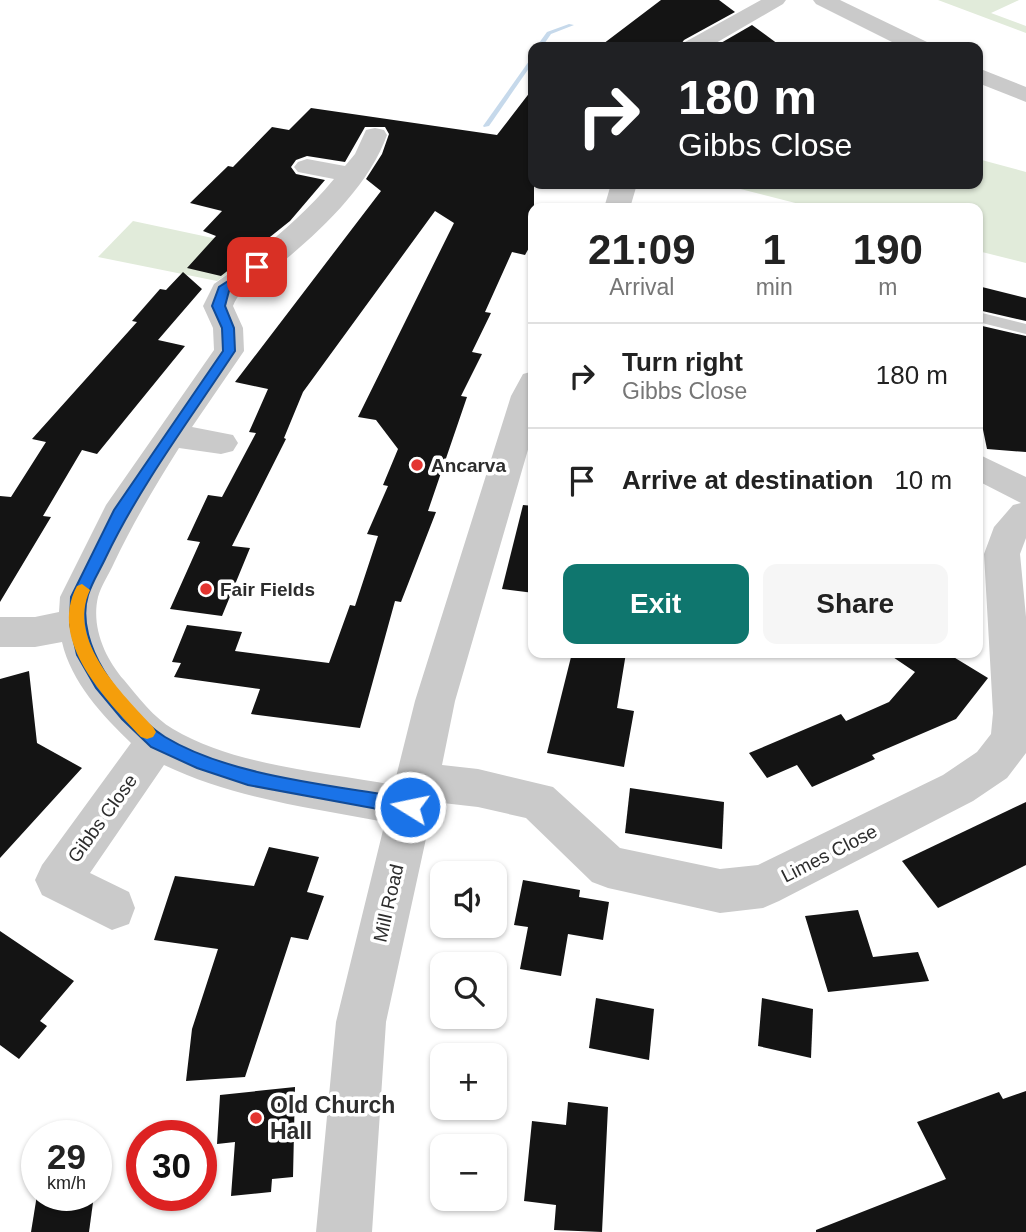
<!DOCTYPE html>
<meta charset="utf-8">
<style>
body{margin:0;font-family:Arial,sans-serif;background:#f6f6f6;color:#222;height:100vh;display:flex;flex-direction:column;font-size:26px;white-space:nowrap}
*{box-sizing:border-box;margin:0}
p{font-size:23px;color:#767676}
.icon{flex:none;width:38px;height:38px;fill:none;stroke:currentColor;stroke-width:2;stroke-linecap:round;stroke-linejoin:round}
.map{position:relative;flex:1;overflow:hidden}
.details{position:absolute;left:528px;top:203px;width:455px;height:455px;display:flex;flex-direction:column;background:#fff;border-radius:14px;box-shadow:0 2px 5px #0004}
.details>*{flex:none}
.guide{position:absolute;left:528px;top:42px;width:455px;height:147px;border-radius:14px;box-shadow:0 2px 5px #0004;background:#202124;color:#fff;overflow:hidden}
.tools{position:absolute;left:430px;top:861px;display:grid;gap:14px}
.tools a{display:grid;place-items:center;width:77px;height:77px;border-radius:14px;background:#fff;box-shadow:0 2px 5px #0004;font-size:35px}
.speed{position:absolute;left:21px;top:1120px;display:flex;gap:14px;font-size:35px;font-weight:700;text-align:center}
.speed>*{display:grid;place-content:center;width:91px;height:91px;border-radius:50%;background:#fff;box-shadow:0 2px 5px #0004;line-height:1}
.speed small{font-size:18px;font-weight:400}
.speed .limit{border:10px solid #d22;background:#fff;color:#111}
.pin{position:absolute;display:grid;place-items:center;width:60px;height:60px;color:#fff;margin:-30px;border-radius:14px;box-shadow:0 4px 10px #0006}
.me{position:absolute;width:77px;margin:-38px;rotate:280deg;stroke-linejoin:round;filter:drop-shadow(0 0 5px #0008)}
.turn{display:flex;align-items:center;gap:24px;height:147px;padding:0 35px;font-size:32px}
.turn .icon{width:91px;height:91px;stroke-width:2.5}
.turn b{display:block;font-size:49px;line-height:60px}
.eta{display:flex;justify-content:space-evenly;align-items:center;height:119px;text-align:center}
.eta b{font-size:42px;font-weight:700;line-height:49px}
.button{display:flex;gap:14px;margin-top:auto;padding:14px 35px}
.button a{flex:1;height:80px;border-radius:14px;background:#0f766e;color:#fff;font-size:28px;font-weight:700;line-height:80px;text-align:center}
.button a+a{background:#f6f6f6;color:#222}
ul{padding:0;list-style:none}
li{display:flex;align-items:center;gap:21px;height:105px;padding:0 35px;border-top:2px solid #e0e0e0}
li div{flex:1}
li b{display:block;font-size:26px}
li em{font-style:normal}
.map>svg:first-child{display:block}
.green{fill:#e1ebda}
.lines{fill:none;stroke-linecap:round;stroke-linejoin:round}
.stream{fill:#c6d9eb;fill-rule:evenodd}
.building{fill:#141414}
.service{fill:#cacaca;fill-rule:evenodd}
.minor{fill:#cacaca;fill-rule:evenodd}
.tertiary{fill:#cacaca;fill-rule:evenodd}
.route{fill:#1a73e8;stroke:#114b97;stroke-width:2}
.slow{fill:#f59e0b}
.poi-dot{fill:#e33530;stroke:#fff;stroke-width:2.5}
.labels{text-anchor:middle;stroke-width:7;stroke-linejoin:round;paint-order:stroke}
.poi-label{font-size:19px;font-weight:bold;fill:#2d2d2d;stroke:#fff;text-anchor:start}
.street-label{font-size:19px;fill:#2d2d2d;stroke:#fff}
.near-poi-label{font-size:23px;font-weight:bold;fill:#2d2d2d;stroke:#fff;text-anchor:start}
</style>
<div class="map">
<svg width="1026" height="1232" viewBox="0 0 1026 1232">
<rect width="100%" height="100%" fill="#fff"/>
<g class="green">
<path d="M938 0H1019L991 13 1026 26V33Z"/>
<path d="M978 159 1026 172V263L978 251V208H815L721 184H978Z"/>
<path d="M133 221 264 249 217 281 98 257Z"/>
</g>
<g class="lines">
<g class="stream">
<path d="M569 24 574 25 551 34 542 47H536L547 32Z"/>
<path d="M534 54V61L489 126 484 127 483 126Z"/>
</g>
</g>
<g class="building">
<path d="M661 0H719L735 12 684 40 679 47H599Z"/>
<path d="M752 25 782 47H714Z"/>
<path d="M534 87V239L525 255 512 252 485 312 491 313 472 352 482 354 461 396 467 397 428 511 436 512 401 602 395 601 360 728 251 714 260 689 174 677 181 663 172 662 187 625 242 632 235 651 329 663 350 605 355 606 378 536 367 534 388 486 383 485 398 449 376 420 358 417 454 223 435 211 303 392 284 438 286 439 232 546 250 548 222 616 170 609 200 542 187 540 208 495 222 497 256 433 249 432 268 389 235 382 381 191 366 179 382 154 389 134 385 127H365L345 162 307 156 296 160 291 167 296 174 325 180 290 221 221 276 187 268 216 236 203 231 222 211 190 203 228 166 233 167 272 127 289 130 311 108 497 135Z"/>
<path d="M183 272 202 289 158 340 185 346 97 454 82 450 43 516 51 517 0 602V496L11 497 46 442 32 439 137 322 132 321 160 289 166 290Z"/>
<path d="M978 286 1026 298V321L978 310Z"/>
<path d="M978 325 1026 336V452L987 449 982 425H978Z"/>
<path d="M523 505 534 506V593L502 589Z"/>
<path d="M572 653H626L617 708 634 711 624 767 547 753Z"/>
<path d="M887 653H947L988 678 956 719 872 755 875 759 812 787 797 765 767 778 749 753 841 714 846 721 889 702 915 672Z"/>
<path d="M29 671 37 743 82 768 0 858V679Z"/>
<path d="M630 788 724 802 722 849 625 833Z"/>
<path d="M1026 802V865L938 908 902 861Z"/>
<path d="M269 847 319 857 307 892 324 896 308 940 291 937 245 1077 186 1081 192 1029 218 949 154 940 175 876 254 886Z"/>
<path d="M523 880 580 890 579 897 609 902 603 940 568 934 561 976 520 969 528 927 514 925Z"/>
<path d="M858 910 873 957 918 952 929 981 828 992 805 916Z"/>
<path d="M0 931 74 981 40 1021 47 1026 19 1059 0 1045Z"/>
<path d="M596 998 654 1009 649 1060 589 1048Z"/>
<path d="M762 998 813 1009 811 1058 758 1046Z"/>
<path d="M295 1087 293 1177 272 1179 271 1192 231 1196 235 1142 217 1144 220 1095Z"/>
<path d="M1026 1091V1232H816V1230L946 1179 917 1122 999 1092 1003 1099Z"/>
<path d="M568 1102 608 1107 602 1232 554 1230 556 1205 524 1201 532 1121 566 1125Z"/>
<path d="M37 1195H94L89 1232H31Z"/>
</g>
<g class="lines">
<path class="service" d="M978 312 1026 324V334L978 322Z"/>
<g class="minor">
<path d="M761 0H786L783 4 709 47H682L685 42Z"/>
<path d="M375 128 384 130 387 135C370 183 325 227 285 260 267 274 241 284 233 306L243 328 244 351 192 427 233 435 238 443 233 451 221 454 179 448C155 486 133 523 114 563 109 574 101 586 98 597 91 627 105 658 124 680 138 697 154 718 173 729 235 766 324 772 394 785L415 701 511 396 523 374 534 371V429L455 701 442 765 478 769 553 787 620 848 720 869 758 865 943 775 977 752 991 734 993 713 984 554 994 527 1013 505 1021 503 978 481V457L982 456 1026 477V538L1020 554 1026 617V753L1007 778 973 801 779 901 763 908 720 913 608 888 592 882 526 818 478 807 434 802 386 1022 372 1232H316L336 1022 385 822C310 808 233 798 164 765L90 873 129 892 135 908 129 924 112 930 42 895 35 880 42 865 131 743C103 716 71 682 62 642L35 647H0V617H35L59 612 60 597 106 505 214 350 213 328 203 306 214 284C258 253 299 221 334 179L298 172 294 167 298 162 307 159 345 166 355 154 366 130Z"/>
<path d="M611 184H637L630 208H604Z"/>
</g>
<g class="tertiary">
<path d="M813 0H840L927 42 930 47H902L816 4Z"/>
<path d="M978 68 1026 87V102L978 83Z"/>
</g>
</g>
<path class="route" d="M253 265 263 267 229 291 225 306 234 328 235 351C191 418 141 484 106 557 100 570 92 582 88 595 80 620 91 650 104 671 118 694 141 722 165 737 231 777 334 785 410 799L417 801 419 807 417 812 410 815 248 785 197 768 151 747 122 719 96 688 77 655 70 624 71 597 114 510 223 351 222 328 212 306 219 287Z"/>
<path class="slow" d="M82 584 90 590C66 641 123 694 153 727L156 732 153 737 147 739 141 737C107 700 47 642 77 586Z"/>
<g class="poi-dot">
<circle cx="417" cy="465" r="7"/>
<circle cx="206" cy="589" r="7"/>
<circle cx="256" cy="1118" r="7"/>
</g>
<g class="labels">
<g class="poi-label">
<text x="431" y="472">Ancarva</text>
<text x="220" y="596">Fair Fields</text>
</g>
<g class="street-label">
<text transform="translate(102 818) rotate(-54)" y="7">Gibbs Close</text>
<text transform="translate(829 853) rotate(-27)" y="7">Limes Close</text>
<text transform="translate(388 903) rotate(-77)" y="7">Mill Road</text>
</g>
<g class="near-poi-label">
<text x="270" y="1113">Old Church<tspan x="270" dy="26">Hall</tspan></text>
</g>
</g>
</svg>
<div class="tools">
<a><svg class="icon" aria-label="sound" viewBox="0 0 24 24"><path d="M4 9h4l5-4v14l-5-4H4zM17 9q2 3 0 6"/></svg></a>
<a><svg class="icon" aria-label="search" viewBox="0 0 24 24"><circle cx="10" cy="10" r="6"/><path d="M15 15l6 6"/></svg></a>
<a>+</a>
<a>−</a>
</div>
<div class="speed"><div>29<small>km/h</small></div><div class="limit">30</div></div>
<div class="pin" style="left:257px;top:267px;background:#d93025"><svg class="icon" aria-label="arrive" viewBox="0 0 24 24"><path d="M6 21V4h12l-3 4 3 4H6"/></svg></div>
<svg class="me" style="left:410px;top:807px" viewBox="-20 -20 40 40"><circle r="17" fill="#1a73e8" stroke="#fff" stroke-width="3"/><path d="M0-11L8 9 0 5-8 9z" fill="#fff"/></svg>
<div class="guide">
<div class="turn"><svg class="icon" aria-label="right" viewBox="0 0 24 24"><path d="M7 20v-9h11M14 6l5 5-5 5"/></svg><div><b>180 m</b>Gibbs Close</div></div>
</div>
<section class="details">
<div class="eta">
<div><b>21:09</b><p>Arrival</p></div>
<div><b>1</b><p>min</p></div>
<div><b>190</b><p>m</p></div>
</div>
<ul>
<li><svg class="icon" aria-label="right" viewBox="0 0 24 24"><path d="M7 20v-9h11M14 6l5 5-5 5"/></svg><div><b>Turn right</b><p>Gibbs Close</p></div><em>180 m</em></li>
<li><svg class="icon" aria-label="arrive" viewBox="0 0 24 24"><path d="M6 21V4h12l-3 4 3 4H6"/></svg><div><b>Arrive at destination</b></div><em>10 m</em></li>
</ul>
<div class="button"><a>Exit</a><a>Share</a></div>
</section>
</div>
